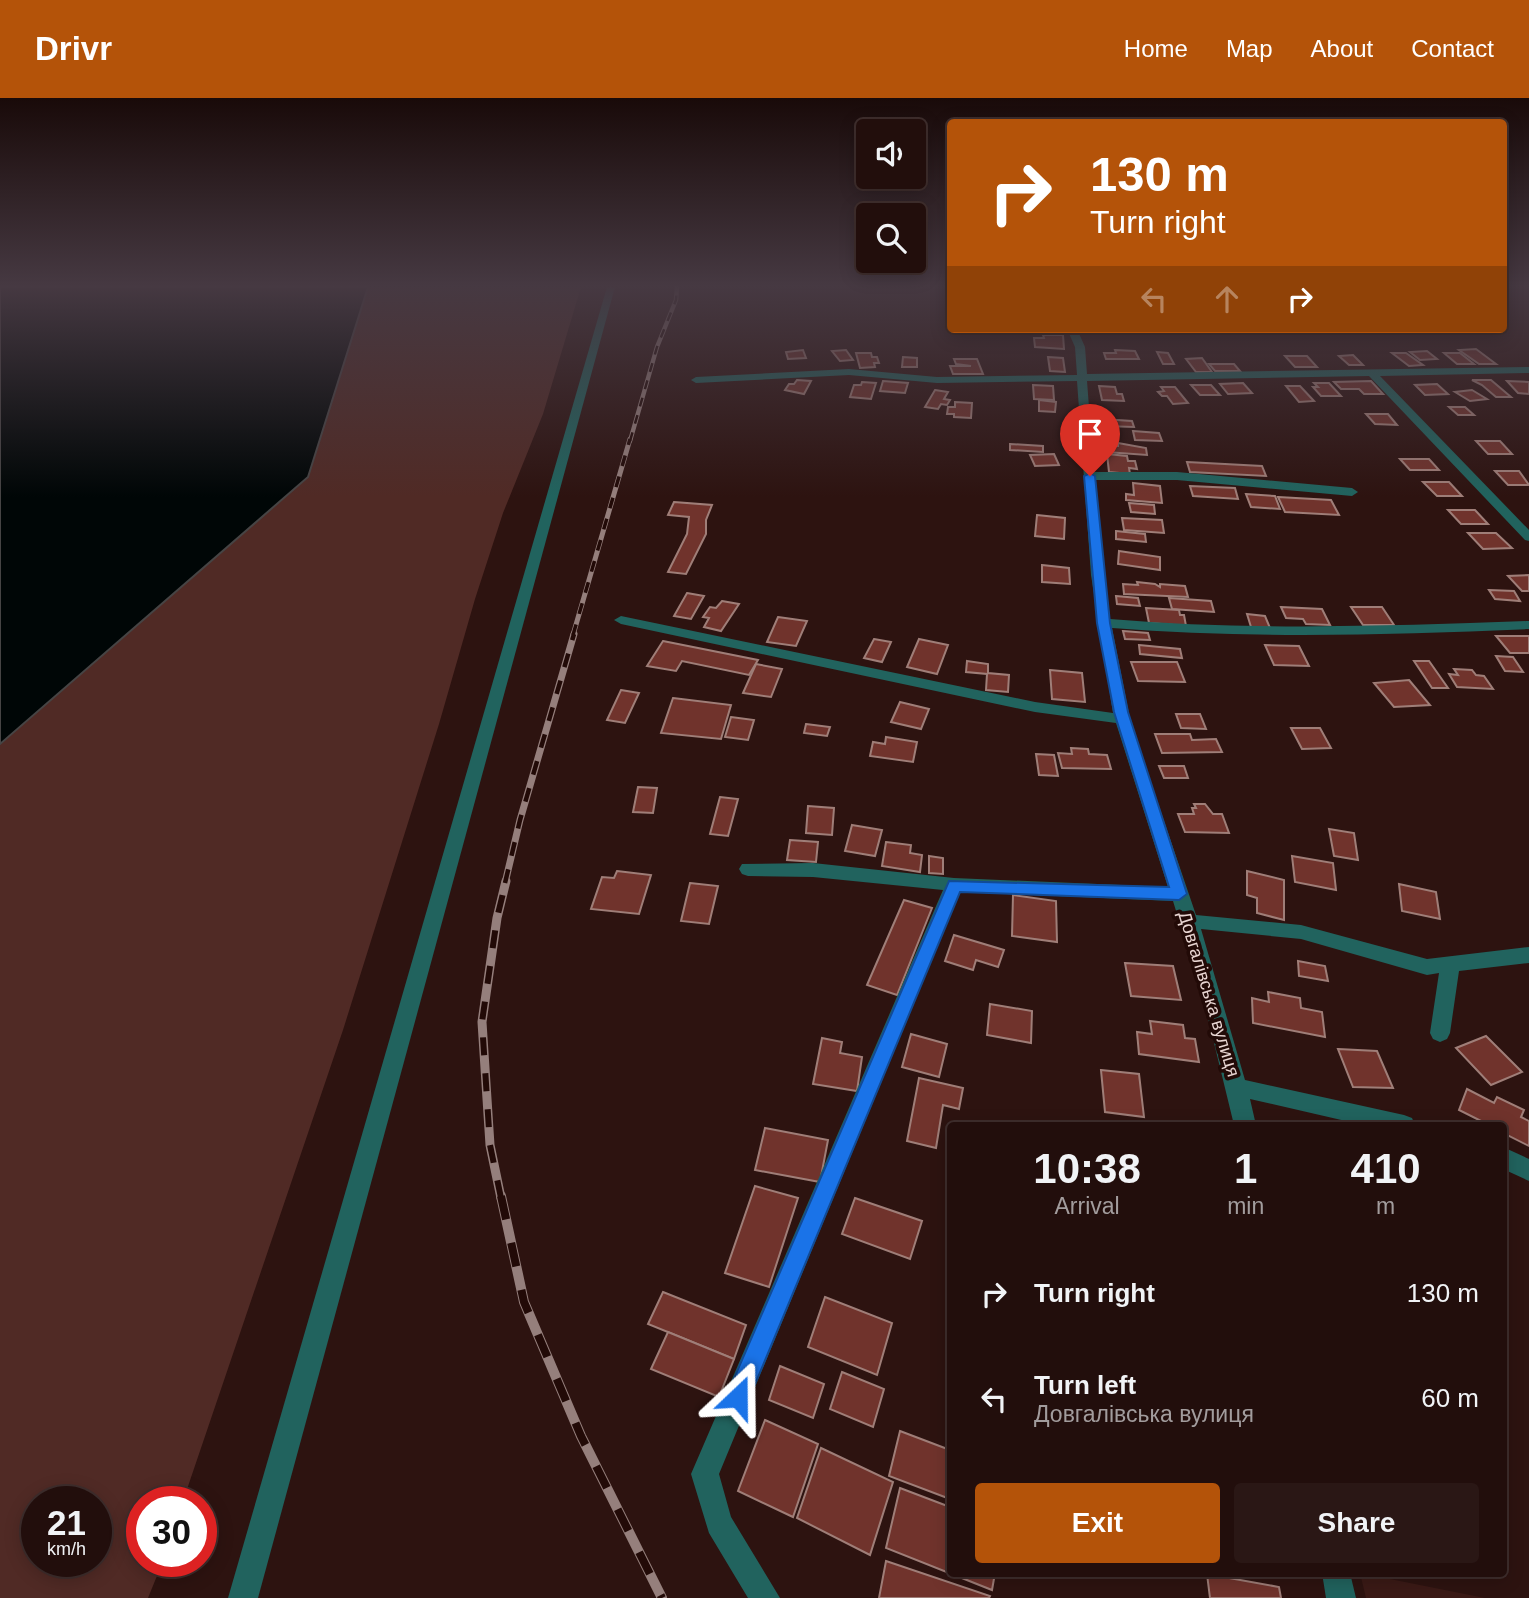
<!DOCTYPE html>
<meta charset="utf-8">
<style>
body{margin:0;font-family:Helvetica,sans-serif;background:#2a1715;color:#f1f3f6;height:100vh;display:flex;flex-direction:column;font-size:26px;white-space:nowrap}
*{box-sizing:border-box;margin:0}
p{font-size:23px;color:#a29c9d}
.icon{flex:none;width:38px;height:38px;fill:none;stroke:currentColor;stroke-width:2;stroke-linecap:round;stroke-linejoin:round}
.map{position:relative;flex:1;overflow:hidden}
.drawer{position:absolute;left:947px;top:1024px;width:560px;height:455px;display:flex;flex-direction:column;background:#220e0c;border-radius:7px;box-shadow:0 4px 18px #0003,0 0 0 2px #3f2e2d}
.drawer>*{flex:none}
.hud{position:absolute;left:947px;top:21px;width:560px;height:214px;border-radius:7px;box-shadow:0 4px 18px #0003,0 0 0 2px #3f2e2d;background:#b45309;color:#fff;overflow:hidden}
.controls{position:absolute;left:856px;top:21px;display:grid;gap:14px}
.controls a{display:grid;place-items:center;width:70px;height:70px;border-radius:7px;background:#220e0c;box-shadow:0 4px 18px #0003,0 0 0 2px #3f2e2d;font-size:35px}
.speed{position:absolute;left:21px;top:1388px;display:flex;gap:14px;font-size:35px;font-weight:700;text-align:center}
.speed>*{display:grid;place-content:center;width:91px;height:91px;border-radius:50%;background:#220e0c;box-shadow:0 4px 18px #0003,0 0 0 2px #3f2e2d;line-height:1}
.speed small{font-size:18px;font-weight:400}
.speed .limit{border:10px solid #d22;background:#fff;color:#111}
.pin{position:absolute;display:grid;place-items:center;width:60px;height:60px;color:#fff;margin:-72px -30px;border-radius:50% 50% 50% 0;rotate:-45deg;box-shadow:0 0 7px #0007}
.pin .icon{rotate:45deg}
.me{position:absolute;width:77px;margin:-38px;rotate:23deg;stroke-linejoin:round;filter:drop-shadow(0 0 5px #0008)}
.turn{display:flex;align-items:center;gap:24px;height:147px;padding:0 28px;font-size:32px}
.turn .icon{width:91px;height:91px;stroke-width:2.5}
.turn b{display:block;font-size:49px;line-height:60px}
.lanes{display:flex;align-items:center;height:66px;padding:0 28px;background:#0003;justify-content:center;gap:35px;direction:ltr}
.lanes .off{opacity:.35}
.eta{display:flex;justify-content:space-evenly;align-items:center;height:119px;text-align:center}
.eta b{font-size:42px;font-weight:700;line-height:49px}
.button{display:flex;gap:14px;margin-top:auto;padding:14px 28px}
.button a{flex:1;height:80px;border-radius:7px;background:#b45309;color:#fff;font-size:28px;font-weight:700;line-height:80px;text-align:center}
.button a+a{background:#2a1715;color:#f1f3f6}
ul{padding:0;list-style:none}
li{display:flex;align-items:center;gap:21px;height:105px;padding:0 28px}
li div{flex:1}
li b{display:block;font-size:26px}
li em{font-style:normal}
header{display:flex;align-items:center;gap:42px;box-sizing:border-box;height:98px;padding:0 35px;background:#b45309;color:#fff}
header strong{font-size:33px}
nav{display:flex;gap:38px;margin-inline-start:auto;font-size:24px}
.map>svg:first-child{display:block}
.built{fill:#3b1a16}
.green{fill:#502a25;fill-rule:evenodd}
.water{fill:#000606;stroke:#464444;stroke-width:2}
.building{fill:#70332c;stroke:#9f7e78;stroke-width:2}
.lines{fill:none;stroke-linecap:round;stroke-linejoin:round}
.minor{fill:#21635e;fill-rule:evenodd}
.rail-far4-casing{stroke:#957f7c;stroke-width:4.5}
.rail-far3-casing{stroke:#957f7c;stroke-width:5}
.rail-far2-casing{stroke:#957f7c;stroke-width:7}
.rail-far1-casing{stroke:#957f7c;stroke-width:9}
.rail-casing{stroke:#957f7c;stroke-width:10}
.rail-far4{stroke:#220a07;stroke-width:2.5;stroke-dasharray:9;stroke-linecap:butt}
.rail-far3{stroke:#220a07;stroke-width:3.5;stroke-dasharray:11;stroke-linecap:butt}
.rail-far2{stroke:#220a07;stroke-width:4.5;stroke-dasharray:14;stroke-linecap:butt}
.rail-far1{stroke:#220a07;stroke-width:6;stroke-dasharray:18;stroke-linecap:butt}
.rail{stroke:#220a07;stroke-width:8;stroke-dasharray:24;stroke-linecap:butt}
.route{fill:#1a73e8;stroke:#114b97;stroke-width:2}
.labels{text-anchor:middle;stroke-width:7;stroke-linejoin:round;paint-order:stroke}
.street-label{font-size:18px;fill:#e9d6d3;stroke:#220a07}
</style>
<header>
<strong>Drivr</strong>
<nav><a>Home</a><a>Map</a><a>About</a><a>Contact</a></nav>
</header>
<div class="map">
<svg width="1529" height="1500" viewBox="0 0 1529 1500">
<rect width="100%" height="100%" fill="#2d1310"/>
<path class="built" d="M1360 1475 1485 1500H1366Z"/>
<path class="green" d="M368 189H581L543 316 503 415 475 501 439 626 343 932 183 1403 142 1404V1463H163L148 1500H0V646L308 379ZM37 1404H96V1463H37Z"/>
<path class="water" d="M0 189H368L308 379 0 646Z"/>
<g class="building">
<path d="M1043 237H1063L1064 251 1035 249 1034 240H1044Z"/>
<path d="M1476 251 1496 266H1479L1459 252Z"/>
<path d="M803 252 806 260 788 261 786 254Z"/>
<path d="M846 252 853 262 840 263 832 253Z"/>
<path d="M1115 252 1135 253 1139 261H1106L1104 255H1116Z"/>
<path d="M1427 253 1437 261 1420 262 1410 254Z"/>
<path d="M1157 254 1168 255 1174 266H1163Z"/>
<path d="M856 255H871L872 259H877L879 265H874L875 269 860 270Z"/>
<path d="M1392 255H1406L1423 267 1409 268Z"/>
<path d="M1444 255H1460L1474 266H1457Z"/>
<path d="M1353 257 1363 267H1349L1339 258Z"/>
<path d="M1285 258H1307L1317 269H1295Z"/>
<path d="M903 259 917 260V269H902Z"/>
<path d="M1048 259 1063 260 1065 274 1050 273Z"/>
<path d="M1202 260 1212 274H1196L1186 261Z"/>
<path d="M954 261H977L983 276H953L950 268H971L956 266Z"/>
<path d="M1209 266H1234L1240 273H1215Z"/>
<path d="M797 282 811 283 804 296 785 292 789 286H794Z"/>
<path d="M1472 282H1491L1511 299H1496L1482 287Z"/>
<path d="M883 283 908 285 905 295 880 293Z"/>
<path d="M1371 283 1383 296H1364L1359 291H1341L1334 284Z"/>
<path d="M1507 283 1529 284V296L1518 295Z"/>
<path d="M862 284 876 285 871 301 850 299 854 287H861Z"/>
<path d="M1243 285 1252 295 1228 296 1220 286Z"/>
<path d="M1314 285H1329L1341 298H1321L1313 289H1318Z"/>
<path d="M1437 286 1448 296 1425 297 1415 287Z"/>
<path d="M1033 287 1053 288 1054 302 1034 301Z"/>
<path d="M1191 287H1211L1220 297H1200Z"/>
<path d="M1099 288 1115 289 1117 296H1122L1124 303 1102 302Z"/>
<path d="M1286 288H1300L1314 303 1299 304Z"/>
<path d="M1161 289H1175L1188 305 1173 306 1167 298H1162L1158 294 1164 293Z"/>
<path d="M935 292 948 294 944 301 950 302 947 307 941 306 938 311 925 309Z"/>
<path d="M1472 292 1487 301 1470 303 1455 294Z"/>
<path d="M1039 302 1056 304 1055 314 1039 313Z"/>
<path d="M955 304 972 305 971 320 954 319V316H947L948 309H955Z"/>
<path d="M1449 309H1465L1474 317H1458Z"/>
<path d="M1366 316H1388L1397 327 1375 326Z"/>
<path d="M1102 321 1132 323 1134 329 1104 328Z"/>
<path d="M1133 333 1159 335 1162 343 1135 342Z"/>
<path d="M1476 343H1500L1512 356H1488Z"/>
<path d="M1118 345 1146 350 1147 357 1106 354 1105 347 1118 348Z"/>
<path d="M1010 346 1043 348V354L1010 352Z"/>
<path d="M1054 356 1059 367 1035 368 1030 357Z"/>
<path d="M1107 356 1127 358 1128 363H1135L1137 371 1129 370 1130 376 1109 374Z"/>
<path d="M1400 361H1429L1439 372H1410Z"/>
<path d="M1187 364 1262 368 1266 378 1190 374Z"/>
<path d="M1495 373H1519L1529 387H1508Z"/>
<path d="M1423 384H1449L1462 398H1437Z"/>
<path d="M1133 385 1160 388 1162 405 1126 402V396L1134 397Z"/>
<path d="M1190 388 1235 390 1238 401 1193 398Z"/>
<path d="M1246 396 1275 398 1280 411 1251 409Z"/>
<path d="M1278 399 1331 402 1339 417 1285 414Z"/>
<path d="M674 404 712 407 706 422V436L686 476 668 474 687 436 689 419 668 417Z"/>
<path d="M1129 405 1154 407 1155 416 1131 414Z"/>
<path d="M1448 412H1475L1488 426H1461Z"/>
<path d="M1037 417 1065 420 1064 441 1035 438Z"/>
<path d="M1122 420 1162 422 1164 435 1124 432Z"/>
<path d="M1116 433 1145 436 1146 444 1116 441Z"/>
<path d="M1468 435H1496L1512 450 1483 451Z"/>
<path d="M1119 453 1160 459V472L1118 466Z"/>
<path d="M1042 467 1069 470 1070 486 1042 484Z"/>
<path d="M1529 477V493H1522L1508 478Z"/>
<path d="M1137 484 1155 486 1160 489V486L1185 488 1188 499 1124 496 1123 486 1138 487Z"/>
<path d="M1489 492 1514 493 1520 503 1495 501Z"/>
<path d="M687 495 704 498 691 521 674 518Z"/>
<path d="M1116 498 1138 500 1140 508 1117 506Z"/>
<path d="M1169 500 1211 503 1214 514 1172 511Z"/>
<path d="M722 503 739 506 721 533 704 529 709 520 703 519 710 509 716 510Z"/>
<path d="M1281 509 1322 511 1330 527 1306 526 1303 521 1286 520Z"/>
<path d="M1351 509H1382L1394 527H1363Z"/>
<path d="M1146 510 1179 512 1180 517H1184L1186 528 1149 525Z"/>
<path d="M1247 516 1265 518 1270 530 1251 529Z"/>
<path d="M778 519 807 523 796 548 767 544Z"/>
<path d="M1123 533 1148 535 1150 542 1125 541Z"/>
<path d="M1496 538H1529V555H1510Z"/>
<path d="M874 541 891 544 882 564 864 560Z"/>
<path d="M919 541 948 547 937 576 907 569Z"/>
<path d="M663 543 758 562 749 577 682 563 676 573 647 568Z"/>
<path d="M1139 547 1180 551 1182 560 1140 556Z"/>
<path d="M1265 547 1299 548 1309 568 1274 567Z"/>
<path d="M1496 558 1513 559 1523 574 1505 573Z"/>
<path d="M967 563 988 566V575L1009 577 1008 594 986 592 987 576 966 574Z"/>
<path d="M1414 563H1429L1448 590H1432Z"/>
<path d="M1131 564H1177L1185 584 1138 583Z"/>
<path d="M756 566 782 571 771 599 743 595Z"/>
<path d="M1454 571 1472 572 1476 577 1484 578 1493 591 1457 589 1449 576 1458 577Z"/>
<path d="M1050 572 1082 575 1085 604 1052 601Z"/>
<path d="M1409 582 1430 607 1394 609 1374 585Z"/>
<path d="M621 592 639 595 625 625 607 622Z"/>
<path d="M673 600 731 607 721 641 661 635Z"/>
<path d="M900 604 929 611 921 631 891 624Z"/>
<path d="M1176 616H1200L1206 631 1181 630Z"/>
<path d="M731 619 754 622 748 642 725 639Z"/>
<path d="M806 626 830 629 827 638 804 635Z"/>
<path d="M1291 630H1320L1331 650 1302 651Z"/>
<path d="M1155 636H1190L1192 642 1216 641 1222 654 1162 655Z"/>
<path d="M886 639 917 644 913 664 870 658 873 644 885 646Z"/>
<path d="M1071 650 1088 651 1089 656 1107 657 1111 671 1062 670 1058 655 1072 656Z"/>
<path d="M1036 656 1054 657 1058 678 1039 677Z"/>
<path d="M1159 668H1184L1188 680H1164Z"/>
<path d="M638 689 657 690 653 715 633 714Z"/>
<path d="M720 699 738 701 728 738 710 736Z"/>
<path d="M1194 706H1205L1213 716H1222L1229 735 1185 734 1178 716H1194L1192 710H1196Z"/>
<path d="M808 708 834 710 832 737 806 735Z"/>
<path d="M852 727 882 732 875 758 845 753Z"/>
<path d="M1329 731 1354 735 1358 762 1334 758Z"/>
<path d="M790 742 818 744 816 764 787 762Z"/>
<path d="M886 744 911 747 910 755 922 757 920 774 882 768Z"/>
<path d="M929 758 943 760V776L929 775Z"/>
<path d="M1292 758 1333 765 1336 792 1295 784Z"/>
<path d="M617 773 651 777 639 816 591 811 602 779 614 780Z"/>
<path d="M1247 773 1284 782V822L1257 815V800L1247 797Z"/>
<path d="M690 785 718 788 709 826 681 823Z"/>
<path d="M1399 786 1436 794 1440 821 1402 813Z"/>
<path d="M1013 797 1056 803 1057 844 1012 838Z"/>
<path d="M904 802 932 810 897 897 867 887Z"/>
<path d="M954 837 1004 852 998 869 976 862 973 872 945 863Z"/>
<path d="M1298 863 1325 868 1328 883 1299 878Z"/>
<path d="M1125 865 1173 868 1181 902 1131 898Z"/>
<path d="M1268 894 1300 900 1301 910 1322 914 1325 939 1253 925 1252 900 1269 904Z"/>
<path d="M990 906 1032 913 1031 945 987 937Z"/>
<path d="M1150 923 1183 927 1185 940 1195 941 1199 964 1139 956 1137 934 1152 936Z"/>
<path d="M911 936 947 946 939 979 902 969Z"/>
<path d="M1486 938 1522 974 1491 987 1456 950Z"/>
<path d="M822 940 842 944 840 955 862 959 857 993 813 986Z"/>
<path d="M1338 951 1377 953 1393 990 1353 989Z"/>
<path d="M1101 972 1139 976 1144 1019 1105 1014Z"/>
<path d="M919 980 963 990 959 1011 943 1007 936 1050 907 1043Z"/>
<path d="M1467 991 1494 1005 1497 999 1524 1012 1521 1019 1529 1023V1048L1503 1035V1027H1489L1459 1012Z"/>
<path d="M765 1030 828 1042 820 1084 755 1072Z"/>
<path d="M755 1088 798 1100 769 1189 725 1175Z"/>
<path d="M855 1100 922 1123 910 1161 842 1136Z"/>
<path d="M663 1194 746 1227 734 1261 648 1226Z"/>
<path d="M825 1199 892 1225 877 1277 808 1249Z"/>
<path d="M668 1234 734 1261 719 1299 651 1271Z"/>
<path d="M780 1268 824 1286 813 1320 769 1302Z"/>
<path d="M842 1274 884 1291 873 1329 830 1311Z"/>
<path d="M765 1322 818 1346 793 1419 738 1393Z"/>
<path d="M900 1333 950 1352V1401L889 1378Z"/>
<path d="M821 1350 893 1384 870 1457 797 1420Z"/>
<path d="M900 1390 950 1409V1475H995L992 1492 886 1450Z"/>
<path d="M886 1463 990 1498 989 1500H879Z"/>
<path d="M1207 1476 1279 1489 1281 1500H1210Z"/>
</g>
<g class="lines">
<g class="minor">
<path d="M607 189H615L258 1500H228Z"/>
<path d="M1067 231H1077L1085 249 1087 276 1529 269V275L1380 278 1529 432V443L1525 442 1369 278 1087 283 1094 374H1177L1352 390 1358 394 1352 398 1177 382H1094L1110 521C1250 533 1389 528 1529 523V531C1390 537 1251 541 1112 530L1131 626 1196 817 1301 827 1427 861 1529 849V865L1459 873 1450 935 1447 941 1440 944 1433 941 1430 935 1439 875 1427 877 1301 841 1201 831 1245 982 1404 1017 1412 1020 1415 1027H1363L1250 1001 1256 1027H1234L1206 912 1173 803 960 794 719 1376 731 1419 780 1500H748L709 1435 691 1376 943 792 813 779 748 778 742 776 739 771 742 766 813 765 954 780 1168 789 1116 625 1035 614 621 526 614 522 621 518 1035 604 1113 615 1091 477 1077 283 937 285 849 277 696 285 691 282 696 279 849 271 937 279 1077 277 1075 249Z"/>
<path d="M1503 1049 1529 1061V1083L1503 1071Z"/>
<path d="M1322 1475H1350L1356 1500H1326Z"/>
</g>
<defs>
<path id="rail-far4" d="M630 343 657 249 676 202 677 189"/>
<path id="rail-far3" d="M573 537 630 341"/>
<path id="rail-far2" d="M505 785 520 722 574 536"/>
<path id="rail-far1" d="M501 1100 490 1047 482 924 497 820 506 783"/>
<path id="rail" d="M501 1098 524 1204 581 1338 662 1500"/>
</defs>
<use href="#rail-far4" class="rail-far4-casing"/>
<use href="#rail-far3" class="rail-far3-casing"/>
<use href="#rail-far2" class="rail-far2-casing"/>
<use href="#rail-far1" class="rail-far1-casing"/>
<use href="#rail" class="rail-casing"/>
<use href="#rail-far4" class="rail-far4"/>
<use href="#rail-far3" class="rail-far3"/>
<use href="#rail-far2" class="rail-far2"/>
<use href="#rail-far1" class="rail-far1"/>
<use href="#rail" class="rail"/>
</g>
<linearGradient id="sky" x2="0" y2="1"><stop stop-color="#190a09"/><stop offset="0.47" stop-color="#463942"/><stop offset="1" stop-color="#463942" stop-opacity="0"/></linearGradient>
<rect width="1529" height="399" fill="url(#sky)"/>
<path class="route" d="M1090 375 1095 378 1110 525 1128 614 1187 796 1179 802 960 794 746 1308 738 1311 729 1308 726 1299 949 783 1169 789 1114 614 1097 525 1084 378Z"/>
<g class="labels">
<g class="street-label">
<text transform="translate(1209 896) rotate(73)" y="6">Довгалівська вулиця</text>
</g>
</g>
</svg>
<div class="controls">
<a><svg class="icon" aria-label="sound" viewBox="0 0 24 24"><path d="M4 9h4l5-4v14l-5-4H4zM17 9q2 3 0 6"/></svg></a>
<a><svg class="icon" aria-label="search" viewBox="0 0 24 24"><circle cx="10" cy="10" r="6"/><path d="M15 15l6 6"/></svg></a>
</div>
<div class="speed"><div>21<small>km/h</small></div><div class="limit">30</div></div>
<div class="pin" style="left:1090px;top:378px;background:#d93025"><svg class="icon" aria-label="arrive" viewBox="0 0 24 24"><path d="M6 21V4h12l-3 4 3 4H6"/></svg></div>
<svg class="me" style="left:738px;top:1299px" viewBox="-20 -20 40 40"><path d="M0-17L14 15 0 8-14 15z" fill="#1a73e8" stroke="#fff" stroke-width="4"/></svg>
<div class="hud">
<div class="turn"><svg class="icon" aria-label="right" viewBox="0 0 24 24"><path d="M7 20v-9h11M14 6l5 5-5 5"/></svg><div><b>130 m</b>Turn right</div></div>
<div class="lanes"><svg class="icon off" aria-label="left" viewBox="0 0 24 24"><path d="M17 20v-9H6M10 6l-5 5 5 5"/></svg><svg class="icon off" aria-label="ahead" viewBox="0 0 24 24"><path d="M12 20V5M6 11l6-6 6 6"/></svg><svg class="icon" aria-label="right" viewBox="0 0 24 24"><path d="M7 20v-9h11M14 6l5 5-5 5"/></svg></div>
</div>
<section class="drawer">
<div class="eta">
<div><b>10:38</b><p>Arrival</p></div>
<div><b>1</b><p>min</p></div>
<div><b>410</b><p>m</p></div>
</div>
<ul>
<li><svg class="icon" aria-label="right" viewBox="0 0 24 24"><path d="M7 20v-9h11M14 6l5 5-5 5"/></svg><div><b>Turn right</b></div><em>130 m</em></li>
<li><svg class="icon" aria-label="left" viewBox="0 0 24 24"><path d="M17 20v-9H6M10 6l-5 5 5 5"/></svg><div><b>Turn left</b><p>Довгалівська вулиця</p></div><em>60 m</em></li>
</ul>
<div class="button"><a>Exit</a><a>Share</a></div>
</section>
</div>
